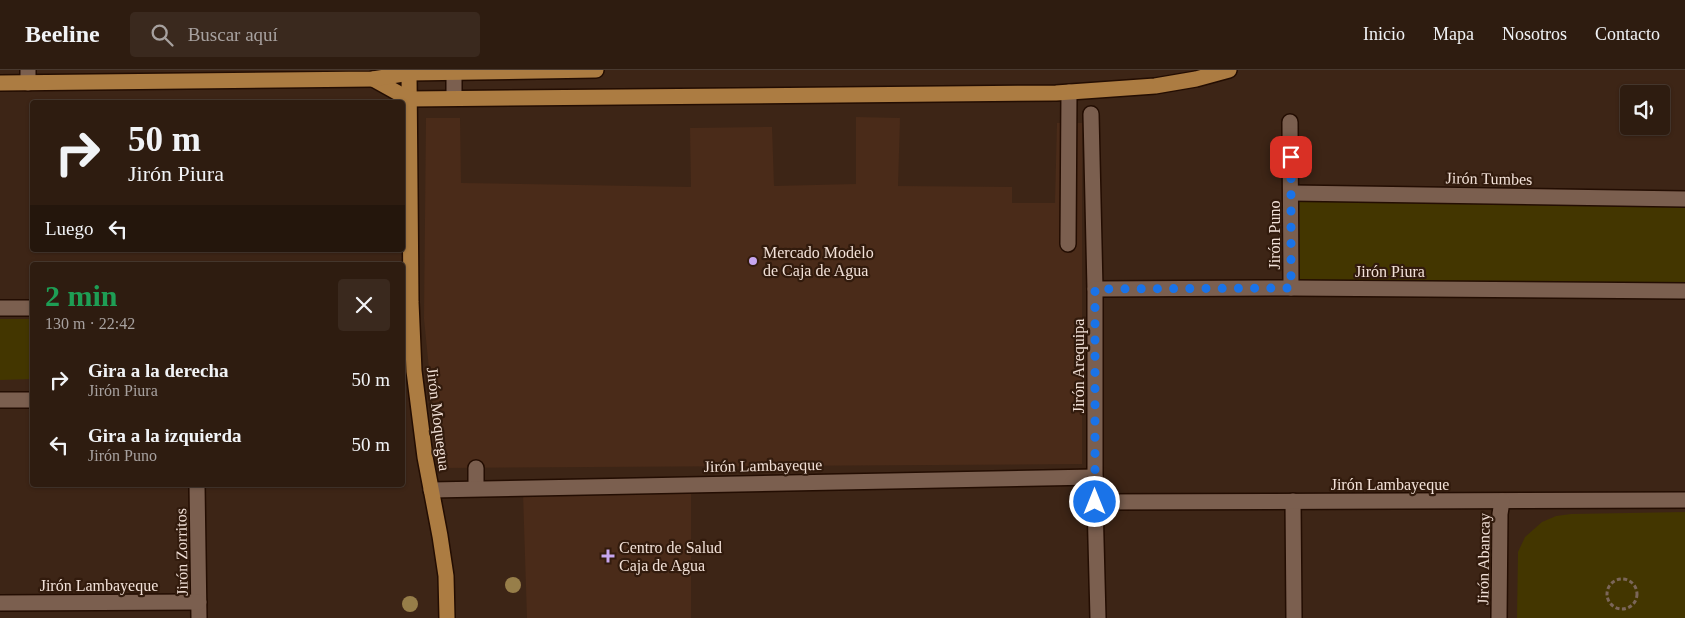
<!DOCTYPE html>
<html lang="es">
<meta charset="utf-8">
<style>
body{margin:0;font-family:"Times New Roman",serif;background:#3a291e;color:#f1f3f6;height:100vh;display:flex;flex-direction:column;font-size:19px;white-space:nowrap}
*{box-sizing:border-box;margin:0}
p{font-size:16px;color:#a7a19f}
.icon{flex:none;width:28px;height:28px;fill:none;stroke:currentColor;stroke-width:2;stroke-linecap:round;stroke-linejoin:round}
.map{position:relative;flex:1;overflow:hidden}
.sheet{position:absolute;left:30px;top:192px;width:375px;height:225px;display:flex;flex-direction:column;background:#2e1c10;border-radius:5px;box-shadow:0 1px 4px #0004,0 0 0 1px #493a30}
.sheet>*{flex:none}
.guide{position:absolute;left:30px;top:30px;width:375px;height:152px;border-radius:5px;box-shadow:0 1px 4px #0004,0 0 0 1px #493a30;background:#2e1c10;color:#f1f3f6;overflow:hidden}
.fabs{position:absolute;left:1620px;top:15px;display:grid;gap:10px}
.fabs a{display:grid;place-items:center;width:50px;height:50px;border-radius:5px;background:#2e1c10;box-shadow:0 1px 4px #0004,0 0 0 1px #493a30;font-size:25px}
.pin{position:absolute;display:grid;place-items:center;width:42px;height:42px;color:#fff;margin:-21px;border-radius:10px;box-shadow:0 2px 8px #0006}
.me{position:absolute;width:55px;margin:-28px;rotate:0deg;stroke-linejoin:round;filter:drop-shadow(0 0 4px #0008)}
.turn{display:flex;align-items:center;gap:18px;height:105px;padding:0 15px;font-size:22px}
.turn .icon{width:65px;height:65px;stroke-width:2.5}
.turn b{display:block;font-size:35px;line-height:42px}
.then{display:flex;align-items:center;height:48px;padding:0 15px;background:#0003;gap:10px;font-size:19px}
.round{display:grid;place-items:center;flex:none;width:52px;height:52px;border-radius:5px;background:#3a291e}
.overview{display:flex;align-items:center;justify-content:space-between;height:85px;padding:0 15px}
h1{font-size:30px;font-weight:600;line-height:38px;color:#1e9e55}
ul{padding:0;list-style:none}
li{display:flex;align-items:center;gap:15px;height:65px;padding:0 15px}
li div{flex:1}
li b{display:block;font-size:19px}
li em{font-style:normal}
header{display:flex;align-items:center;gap:30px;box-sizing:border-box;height:70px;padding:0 25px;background:#2e1c10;border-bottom:1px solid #493a30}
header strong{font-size:24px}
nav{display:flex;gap:28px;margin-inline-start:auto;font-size:18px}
.search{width:350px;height:45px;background:#3a291e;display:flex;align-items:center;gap:12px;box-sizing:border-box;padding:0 18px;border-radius:5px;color:#a7a19f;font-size:19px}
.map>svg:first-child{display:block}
.built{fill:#4a2b19}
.green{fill:#433600}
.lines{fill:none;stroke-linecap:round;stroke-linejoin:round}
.minor-casing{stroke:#230d02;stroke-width:18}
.major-casing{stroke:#230d02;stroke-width:18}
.path{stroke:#7b6659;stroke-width:3;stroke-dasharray:4 2.5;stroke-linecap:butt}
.minor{stroke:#7b5f4f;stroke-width:15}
.major{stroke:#ac7c42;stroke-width:15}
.tree{fill:#977e49}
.route{stroke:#1a73e8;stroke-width:9;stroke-dasharray:0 16.2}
.poi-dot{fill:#c7a6ef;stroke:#321b0d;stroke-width:2}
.labels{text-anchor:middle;stroke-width:4.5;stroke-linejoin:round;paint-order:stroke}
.street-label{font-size:16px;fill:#f2e1d8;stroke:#321b0d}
.poi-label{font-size:16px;fill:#f2e1d8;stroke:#321b0d;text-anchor:start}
</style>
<header>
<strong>Beeline</strong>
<div class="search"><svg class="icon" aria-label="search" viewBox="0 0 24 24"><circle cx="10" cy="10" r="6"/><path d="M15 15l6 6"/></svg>Buscar aquí</div>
<nav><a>Inicio</a><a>Mapa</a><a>Nosotros</a><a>Contacto</a></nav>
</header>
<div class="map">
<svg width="1685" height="548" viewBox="0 0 1685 548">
<rect width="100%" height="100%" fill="#3d2516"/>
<g class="built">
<path d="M856 47 900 48 898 116 1012 117V133H1055L1057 53H1082V394L439 398 424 249 426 48H460L461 113 691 117 690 58 772 57 774 116 856 114Z"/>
<path d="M523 423H691V548H527Z"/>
</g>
<g class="green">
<path d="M1296 127 1685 129V215L1297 213Z"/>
<path d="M0 249H32V309L0 310Z"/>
<path d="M1685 442V548H1517L1518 482 1525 467 1542 452 1556 446 1571 444Z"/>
</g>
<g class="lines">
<defs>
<g id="minor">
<path d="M28 0V13"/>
<path d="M454 0V27"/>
<path d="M1091 44 1095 219V432L1098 548"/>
<path d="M1290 52 1291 218"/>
<path d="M1291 123 1685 129"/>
<path d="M1068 174 1069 22"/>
<path d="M1095 219 1291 218 1685 221"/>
<path d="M0 238H32"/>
<path d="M0 330H32"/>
<path d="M476 398V418"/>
<path d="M197 415 199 548"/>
<path d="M431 420 1095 407"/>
<path d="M1293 431 1294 548"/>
<path d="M1095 432 1685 430"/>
<path d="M0 533 199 532"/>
<path d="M1499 548 1500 444 1502 431"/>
</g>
<g id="major">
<path d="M409 3 411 232 414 301 425 387 440 466 446 506 447 548"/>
<path d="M373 9 409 29 1056 23 1155 16 1196 9 1229 0"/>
<path d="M0 13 373 9 409 3 596 0"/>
</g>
</defs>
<use href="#minor" class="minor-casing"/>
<use href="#major" class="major-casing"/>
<circle class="path" cx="1622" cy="524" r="15"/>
<use href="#minor" class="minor"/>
<use href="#major" class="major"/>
</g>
<g class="tree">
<circle cx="513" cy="515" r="8"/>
<circle cx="410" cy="534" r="8"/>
</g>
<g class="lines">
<path class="route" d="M1095 432V219L1291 218V87"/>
</g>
<g class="poi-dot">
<circle cx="753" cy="191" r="5"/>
<path d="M605.5 478.5h5v5h5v5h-5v5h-5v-5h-5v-5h5z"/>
</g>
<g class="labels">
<g class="street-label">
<text transform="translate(1489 108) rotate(1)" y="6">Jirón Tumbes</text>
<text transform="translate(1274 165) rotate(-90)" y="6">Jirón Puno</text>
<text x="1390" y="207">Jirón Piura</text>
<text transform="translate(1078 296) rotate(-90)" y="6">Jirón Arequipa</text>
<text transform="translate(439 349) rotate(83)" y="6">Jirón Moquegua</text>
<text transform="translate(763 395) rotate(-1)" y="6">Jirón Lambayeque</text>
<text x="1390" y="420">Jirón Lambayeque</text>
<text transform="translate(181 482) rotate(-91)" y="6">Jirón Zorritos</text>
<text transform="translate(1483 489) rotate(-89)" y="6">Jirón Abancay</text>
<text x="99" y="521">Jirón Lambayeque</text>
</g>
<g class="poi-label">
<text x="763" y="188">Mercado Modelo<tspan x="763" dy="18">de Caja de Agua</tspan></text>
<text x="619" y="483">Centro de Salud<tspan x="619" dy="18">Caja de Agua</tspan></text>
</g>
</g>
</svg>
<div class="fabs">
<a><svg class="icon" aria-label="sound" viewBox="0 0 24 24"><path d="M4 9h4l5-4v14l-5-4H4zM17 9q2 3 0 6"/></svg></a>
</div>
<div class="pin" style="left:1291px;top:87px;background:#d93025"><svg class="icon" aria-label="arrive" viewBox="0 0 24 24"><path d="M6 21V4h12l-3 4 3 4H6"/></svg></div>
<svg class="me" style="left:1095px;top:432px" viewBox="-20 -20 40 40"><circle r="17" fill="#1a73e8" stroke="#fff" stroke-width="3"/><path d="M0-11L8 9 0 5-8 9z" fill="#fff"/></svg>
<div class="guide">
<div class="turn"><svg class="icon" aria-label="right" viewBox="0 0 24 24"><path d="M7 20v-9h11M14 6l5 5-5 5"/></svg><div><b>50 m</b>Jirón Piura</div></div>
<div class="then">Luego<svg class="icon" aria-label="left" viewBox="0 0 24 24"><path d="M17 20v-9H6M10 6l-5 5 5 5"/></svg></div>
</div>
<section class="sheet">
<div class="overview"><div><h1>2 min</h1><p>130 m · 22:42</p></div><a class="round"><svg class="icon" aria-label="close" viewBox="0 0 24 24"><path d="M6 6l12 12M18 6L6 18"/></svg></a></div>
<ul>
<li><svg class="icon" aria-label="right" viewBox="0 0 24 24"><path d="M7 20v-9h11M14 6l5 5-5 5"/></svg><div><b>Gira a la derecha</b><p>Jirón Piura</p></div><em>50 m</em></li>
<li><svg class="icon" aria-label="left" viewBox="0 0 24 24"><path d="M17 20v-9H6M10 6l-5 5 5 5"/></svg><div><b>Gira a la izquierda</b><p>Jirón Puno</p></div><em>50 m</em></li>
</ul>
</section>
</div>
